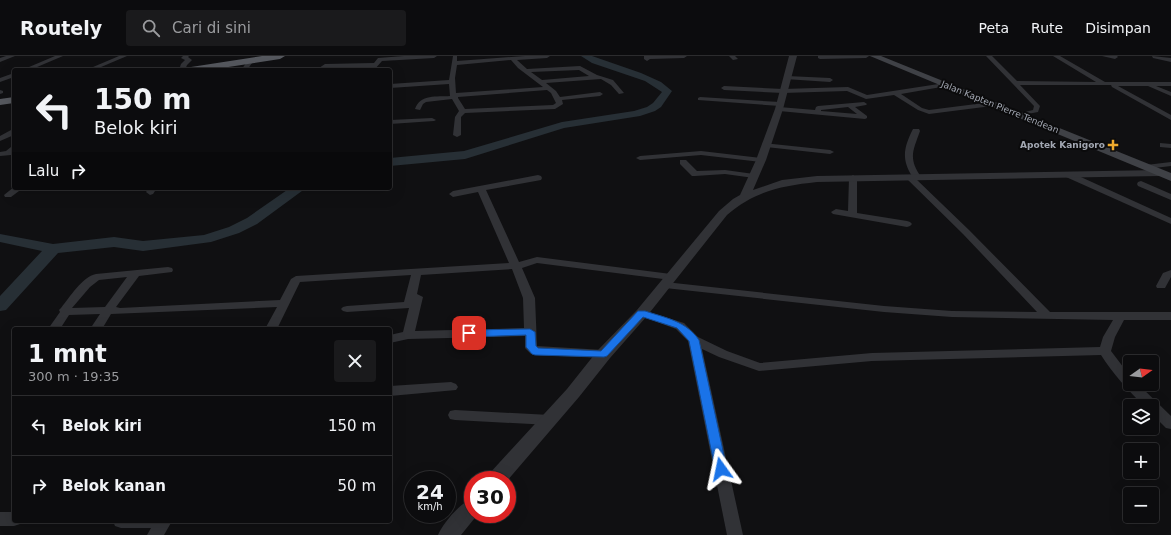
<!DOCTYPE html>
<html lang="id">
<meta charset="utf-8">
<style>
body{margin:0;font-family:"DejaVu Sans",sans-serif;background:#1a1a1c;color:#f1f3f6;height:100vh;display:flex;flex-direction:column;font-size:15px;white-space:nowrap}
*{box-sizing:border-box;margin:0}
p{font-size:13px;color:#9a9b9e}
.icon{flex:none;width:22px;height:22px;fill:none;stroke:currentColor;stroke-width:2;stroke-linecap:round;stroke-linejoin:round}
.map{position:relative;flex:1;overflow:hidden}
.sheet{position:absolute;left:12px;top:271px;width:380px;height:196px;display:flex;flex-direction:column;background:#0c0c0e;border-radius:4px;box-shadow:0 4px 16px #0002,0 0 0 1px #2c2c2e}
.sheet>*{flex:none}
.guide{position:absolute;left:12px;top:12px;width:380px;height:122px;border-radius:4px;box-shadow:0 4px 16px #0002,0 0 0 1px #2c2c2e;background:#0c0c0e;color:#f1f3f6;overflow:hidden}
.needle{width:26px;rotate:76deg}
.controls{position:absolute;left:1123px;top:299px;display:grid;gap:8px}
.controls a{display:grid;place-items:center;width:36px;height:36px;border-radius:4px;background:#0c0c0e;box-shadow:0 4px 16px #0002,0 0 0 1px #2c2c2e;font-size:20px}
.speed{position:absolute;left:404px;top:415px;display:flex;gap:8px;font-size:20px;font-weight:700;text-align:center}
.speed>*{display:grid;place-content:center;width:52px;height:52px;border-radius:50%;background:#0c0c0e;box-shadow:0 4px 16px #0002,0 0 0 1px #2c2c2e;line-height:1}
.speed small{font-size:10px;font-weight:400}
.speed .limit{border:6px solid #d22;background:#fff;color:#111}
.pin{position:absolute;display:grid;place-items:center;width:34px;height:34px;color:#fff;margin:-17px;border-radius:8px;box-shadow:0 2px 6px #0006}
.me{position:absolute;width:44px;margin:-22px;rotate:348deg;stroke-linejoin:round;filter:drop-shadow(0 0 3px #0008)}
.turn{display:flex;align-items:center;gap:14px;height:84px;padding:0 16px;font-size:18px}
.turn .icon{width:52px;height:52px;stroke-width:2.5}
.turn b{display:block;font-size:28px;line-height:34px}
.then{display:flex;align-items:center;height:38px;padding:0 16px;background:#0003;gap:8px;font-size:15px}
.round{display:grid;place-items:center;flex:none;width:42px;height:42px;border-radius:4px;background:#1a1a1c}
.overview{display:flex;align-items:center;justify-content:space-between;height:68px;padding:0 16px}
h1{font-size:24px;font-weight:600;line-height:30px}
ul{padding:0;list-style:none}
li{display:flex;align-items:center;gap:12px;height:60px;padding:0 16px;border-top:1px solid #2c2c2e}
li div{flex:1}
li b{display:block;font-size:15px}
li em{font-style:normal}
header{display:flex;align-items:center;gap:24px;box-sizing:border-box;height:56px;padding:0 20px;background:#0c0c0e;border-bottom:1px solid #2c2c2e}
header strong{font-size:19px}
nav{display:flex;gap:22px;margin-inline-start:auto;font-size:14px}
.search{width:280px;height:36px;background:#1a1a1c;display:flex;align-items:center;gap:10px;box-sizing:border-box;padding:0 14px;border-radius:4px;color:#9a9b9e;font-size:15px}
.map>svg:first-child{display:block}
.lines{fill:none;stroke-linecap:round;stroke-linejoin:round}
.river{fill:#272f35;fill-rule:evenodd}
.minor{fill:#313236;fill-rule:evenodd}
.tertiary{fill:#313236;fill-rule:evenodd}
.secondary{fill:#3f4146;fill-rule:evenodd}
.trunk{fill:#55585e;fill-rule:evenodd}
.route{fill:#1a73e8;stroke:#114b97}
.poi-dot{fill:#eda92d;stroke:#0b0b0c;stroke-width:1.5}
.labels{text-anchor:middle;stroke-width:4;stroke-linejoin:round;paint-order:stroke}
.far-street-label{font-size:9px;fill:#a2a7b2;stroke:#0b0b0c}
.far-poi-label{font-size:9px;font-weight:bold;fill:#a2a7b2;stroke:#0b0b0c;text-anchor:end}
</style>
<header>
<strong>Routely</strong>
<div class="search"><svg class="icon" aria-label="search" viewBox="0 0 24 24"><circle cx="10" cy="10" r="6"/><path d="M15 15l6 6"/></svg>Cari di sini</div>
<nav><a>Peta</a><a>Rute</a><a>Disimpan</a></nav>
</header>
<div class="map">
<svg width="1171" height="479" viewBox="0 0 1171 479">
<rect width="100%" height="100%" fill="#101012"/>
<g class="lines">
<g class="river">
<path d="M581 0H592L641 17 661 26 672 35 661 51 655 55 640 60 564 72 465 103 390 110V102L464 95 562 66 634 55 647 51 653 47 662 36 645 25 592 7Z"/>
<path d="M290 132H306L257 168 239 177 211 186 143 195 114 191 58 197 6 254 0 255V240L42 195 0 186V178L53 188 114 181 143 185 204 179 229 171 247 162Z"/>
</g>
<g class="minor">
<path d="M6 0H15L0 6V2Z"/>
<path d="M55 0H63L30 14H22Z"/>
<path d="M119 0H127L94 14H86Z"/>
<path d="M183 0H189L188 1 192 4 187 9 185 14H179L181 8 185 4 181 2Z"/>
<path d="M404 0H437L434 2 382 5 374 14H368L371 11 326 12 323 14H316L325 8 374 7 378 2Z"/>
<path d="M453 0H457V5L525 0H550L547 2 517 4 527 13 580 10 597 19 613 24 624 37 619 38 611 29 601 23 546 27 556 35 560 41 600 36 603 38 600 40 562 44 563 48 555 53 465 57 461 61V79L457 81 453 79 455 61 459 55 452 43 426 46 423 48 420 54 415 53C420 38 437 41 450 40L449 28 390 32V28L449 24ZM511 4 518 12 543 31 456 37 455 22 457 9ZM579 14 589 20 542 24 531 16ZM547 34 551 37 556 47 553 49 465 53 458 42V41Z"/>
<path d="M644 0H687L684 2 650 3 647 5 644 3Z"/>
<path d="M729 0H735L738 3 733 4Z"/>
<path d="M818 0H869L866 2 820 3 818 2Z"/>
<path d="M986 0H992L1017 25 1096 26 1053 0H1060L1105 26H1171V30H1156L1171 36V40L1148 30H1118L1171 59V64L1112 31 1111 29H1020L1040 50 1038 56 1017 60V58L1033 54 1034 50Z"/>
<path d="M1102 0H1117L1118 1 1115 3Z"/>
<path d="M247 6 252 7 247 14H241Z"/>
<path d="M14 17V21L0 26V22Z"/>
<path d="M787 20 830 22 833 24 830 26 785 23 784 22Z"/>
<path d="M945 27 948 29 947 30 901 38 922 52 929 54 992 46 995 48 992 50 929 58 918 54 894 39 866 43 847 35 783 37 724 34 721 32 724 30 783 33 848 31 867 39Z"/>
<path d="M0 34 3 35V37L0 38Z"/>
<path d="M700 41 780 46 783 48 780 50 698 44V42Z"/>
<path d="M864 46 867 48 866 49 855 51 867 60V62L865 63 779 55 776 53 779 51 815 54 816 51 818 50ZM848 51 857 58 821 55V54Z"/>
<path d="M432 62 436 64 434 65 390 68V64Z"/>
<path d="M913 73H919L920 75C913 95 908 102 921 121L916 123 969 174 1050 256H1171V264H1124L1115 281 1111 295 1130 320V328H1138L1171 360V373L1166 372 1152 358V350H1144C1128 334 1113 318 1101 299L872 305 759 315 719 301 702 293 743 479H727L688 285 676 273 638 259 636 257 638 255H646L684 267 698 281 727 295 760 307 872 297 1100 291 1103 281 1113 264 952 261 884 256 665 232 660 229 665 226 884 250 952 255 1037 256 963 178 906 122 907 120H912C901 103 904 91 913 73Z"/>
<path d="M11 74H14V79L0 85V80Z"/>
<path d="M763 87 830 94 834 96 830 98 766 91 762 89Z"/>
<path d="M1160 87 1171 88V92L1160 91Z"/>
<path d="M11 91H14V96L11 99 0 100V96L6 95Z"/>
<path d="M701 95 761 102 765 104 761 106 701 99 640 104 636 102 640 100Z"/>
<path d="M680 104H686L697 115 725 114 754 118 758 120 754 122 725 118 695 120H692L680 108Z"/>
<path d="M1171 106V110L1146 113 1142 111 1146 109Z"/>
<path d="M1066 117H1072L1171 162V168L1066 121 1065 119Z"/>
<path d="M538 119 541 120 542 122 541 124 486 134 519 206 537 201 671 218 676 221 671 224 537 207 522 212 535 242 537 290 604 294 608 295 610 298 608 301 604 302 535 299 531 298 525 292V280L408 283 390 287V279L403 276 409 252 347 256 343 255 341 253 343 251 347 250 404 246 411 219 300 226 277 273H265L277 251 111 258 102 273H90L100 258 69 259 60 273H48L60 256 59 254 61 252C70 241 82 221 96 218L168 211 172 212 173 214 172 216 139 220 116 251 120 252 280 244 291 223 296 220 509 207 478 136 453 141 449 138 453 135ZM512 213 523 242 524 272 415 275 423 241 417 238 421 219ZM127 221 105 251 72 252 90 231 99 224Z"/>
<path d="M853 119 857 122V157L907 165 910 166 912 168 910 170 907 171 833 158 831 156 836 153 848 155 849 122Z"/>
<path d="M1141 125 1171 138V144L1138 130 1137 128 1138 126Z"/>
<path d="M14 131 23 132 11 141H5L4 139Z"/>
<path d="M149 132H157L153 138 150 139 146 136Z"/>
<path d="M1171 214V221L1165 232H1157L1156 230 1163 217Z"/>
<path d="M451 326 456 328 458 331 456 334 390 340V330Z"/>
<path d="M455 354 550 359 555 360 557 364 555 368 550 369 455 364 450 363 448 359 450 355Z"/>
<path d="M0 456H14V465H21L20 468 14 470H0Z"/>
<path d="M113 465H172L164 479H147L151 472H121L115 470Z"/>
</g>
<g class="tertiary">
<path d="M789 0H797L783 53 766 104 753 134 782 124 817 120 1160 114 1165 117 1160 120 817 126C781 130 755 135 727 159L647 260 610 302 579 341 507 425 486 424 489 418 567 333 598 294 637 254 719 155 733 143 740 139 756 104 775 53Z"/>
<path d="M1152 0 1171 2V6L1153 2Z"/>
<path d="M473 442V458H478L461 479H438C443 467 461 446 473 442Z"/>
</g>
<path class="secondary" d="M870 0H881L1171 117V125Z"/>
<g class="trunk">
<path d="M262 0H285L280 3 209 14H186L191 11Z"/>
<path d="M14 41V47L0 49V43Z"/>
</g>
</g>
<path class="route" d="M638 255H645C666 262 686 265 699 284L727 413 725 416 721 418 717 416 715 413 689 285 677 272 643 261 607 300 604 301 535 299 532 298 526 291V279L469 281 464 277 469 274 530 273 535 276 536 290 538 292 601 295Z"/>
<path class="poi-dot" d="M1111 83h4v4h4v4h-4v4h-4v-4h-4v-4h4z"/>
<g class="labels">
<g class="far-street-label">
<text transform="translate(1000 51) rotate(22)" y="3">Jalan Kapten Pierre Tendean</text>
</g>
<g class="far-poi-label">
<text x="1105" y="92">Apotek Kanigoro</text>
</g>
</g>
</svg>
<div class="controls">
<a><svg class="needle" viewBox="-14 -14 28 28"><path d="M0-13l5 13h-10z" fill="#e53935"/><path d="M0 13l5-13h-10z" fill="#9a9b9e"/></svg></a>
<a><svg class="icon" aria-label="layers" viewBox="0 0 24 24"><path d="M12 4l9 5-9 5-9-5zM3 14l9 5 9-5"/></svg></a>
<a>+</a>
<a>−</a>
</div>
<div class="speed"><div>24<small>km/h</small></div><div class="limit">30</div></div>
<div class="pin" style="left:469px;top:277px;background:#d93025"><svg class="icon" aria-label="arrive" viewBox="0 0 24 24"><path d="M6 21V4h12l-3 4 3 4H6"/></svg></div>
<svg class="me" style="left:721px;top:413px" viewBox="-20 -20 40 40"><path d="M0-17L14 15 0 8-14 15z" fill="#1a73e8" stroke="#fff" stroke-width="4"/></svg>
<div class="guide">
<div class="turn"><svg class="icon" aria-label="left" viewBox="0 0 24 24"><path d="M17 20v-9H6M10 6l-5 5 5 5"/></svg><div><b>150 m</b>Belok kiri</div></div>
<div class="then">Lalu<svg class="icon" aria-label="right" viewBox="0 0 24 24"><path d="M7 20v-9h11M14 6l5 5-5 5"/></svg></div>
</div>
<section class="sheet">
<div class="overview"><div><h1>1 mnt</h1><p>300 m · 19:35</p></div><a class="round"><svg class="icon" aria-label="close" viewBox="0 0 24 24"><path d="M6 6l12 12M18 6L6 18"/></svg></a></div>
<ul>
<li><svg class="icon" aria-label="left" viewBox="0 0 24 24"><path d="M17 20v-9H6M10 6l-5 5 5 5"/></svg><div><b>Belok kiri</b></div><em>150 m</em></li>
<li><svg class="icon" aria-label="right" viewBox="0 0 24 24"><path d="M7 20v-9h11M14 6l5 5-5 5"/></svg><div><b>Belok kanan</b></div><em>50 m</em></li>
</ul>
</section>
</div>
